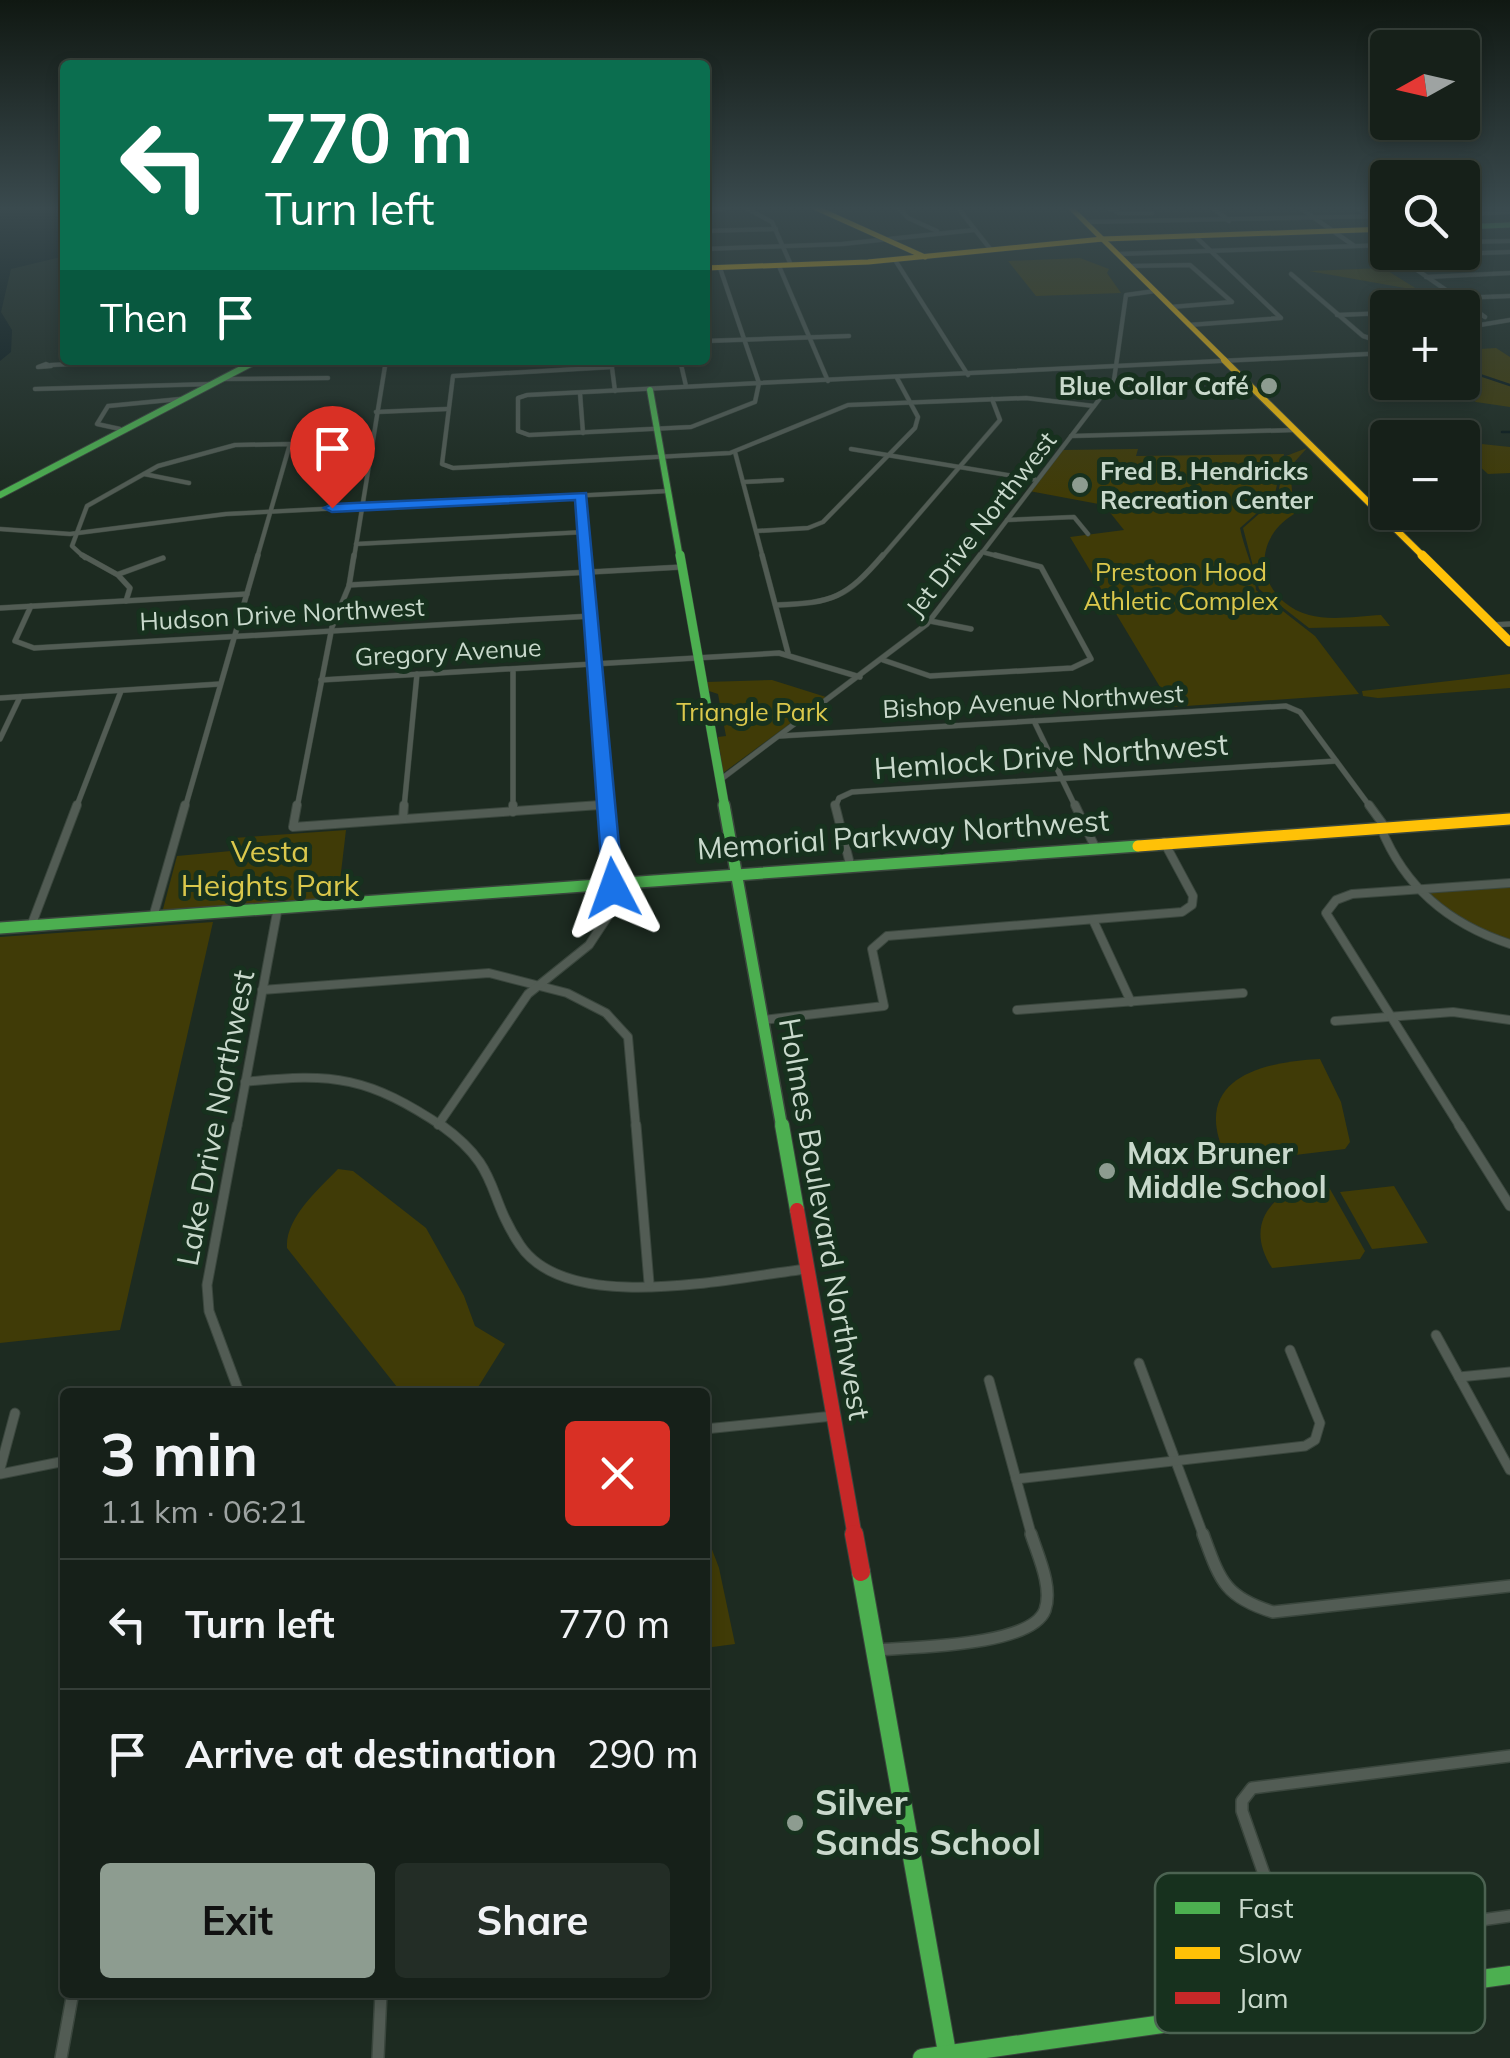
<!DOCTYPE html>
<meta charset="utf-8">
<style>
body{margin:0;font-family:Mulish,sans-serif;background:#232d26;color:#f1f3f6;height:100vh;display:flex;flex-direction:column;font-size:38px;white-space:nowrap}
*{box-sizing:border-box;margin:0}
p{font-size:32px;color:#9ea3a2}
.icon{flex:none;width:55px;height:55px;fill:none;stroke:currentColor;stroke-width:2;stroke-linecap:round;stroke-linejoin:round}
.map{position:relative;flex:1;overflow:hidden}
.details{position:absolute;left:60px;top:1388px;width:650px;height:610px;display:flex;flex-direction:column;background:#162019;border-radius:10px;box-shadow:0 5px 15px #0003,0 0 0 2px #353e38}
.details>*{flex:none}
.top-card{position:absolute;left:60px;top:60px;width:650px;height:305px;border-radius:10px;box-shadow:0 5px 15px #0003,0 0 0 2px #353e38;background:#0b6e4f;color:#fff;overflow:hidden}
.needle{width:65px;rotate:262deg}
.tools{position:absolute;left:1370px;top:30px;display:grid;gap:20px}
.tools a{display:grid;place-items:center;width:110px;height:110px;border-radius:10px;background:#162019;box-shadow:0 5px 15px #0003,0 0 0 2px #353e38;font-size:50px}
.pin{position:absolute;display:grid;place-items:center;width:85px;height:85px;color:#fff;margin:-102px -42px;border-radius:50% 50% 50% 0;rotate:-45deg;box-shadow:0 0 10px #0007}
.pin .icon{rotate:45deg}
.me{position:absolute;width:110px;margin:-55px;rotate:356deg;stroke-linejoin:round;filter:drop-shadow(0 0 8px #0008)}
.turn{display:flex;align-items:center;gap:35px;height:210px;padding:0 40px;font-size:45px}
.turn .icon{width:130px;height:130px;stroke-width:2.5}
.turn b{display:block;font-size:70px;line-height:85px}
.then{display:flex;align-items:center;height:95px;padding:0 40px;background:#0003;gap:20px;font-size:38px}
.round{display:grid;place-items:center;flex:none;width:105px;height:105px;border-radius:10px;background:#232d26}
.head{display:flex;align-items:center;justify-content:space-between;height:170px;padding:0 40px}
h1{font-size:60px;font-weight:700;line-height:75px}
.button{display:flex;gap:20px;margin-top:auto;padding:20px 40px}
.button a{flex:1;height:115px;border-radius:10px;background:#8d9c90;color:#111;font-size:40px;font-weight:700;line-height:115px;text-align:center}
.button a+a{background:#232d26;color:#f1f3f6}
ul{padding:0;list-style:none}
li{display:flex;align-items:center;gap:30px;height:130px;padding:0 40px;border-top:2px solid #353e38}
li div{flex:1}
li b{display:block;font-size:38px}
li em{font-style:normal}
.map>svg:first-child{display:block}
.green{fill:#403b07}
.water{fill:#0a1a1b}
.lines{fill:none;stroke-linecap:round;stroke-linejoin:round}
.stream{stroke:#0a1a1b;stroke-width:2.5}
.street-far4-casing{stroke:#3a463d;stroke-width:5}
.street-far3-casing{stroke:#3a463d;stroke-width:6}
.street-far2-casing{stroke:#3a463d;stroke-width:10}
.street-far1-casing{stroke:#3a463d;stroke-width:11}
.street-casing{stroke:#3a463d;stroke-width:14}
.fast-far5-casing{stroke:#3a463d;stroke-width:6}
.fast-far4-casing{stroke:#3a463d;stroke-width:8}
.fast-far3-casing{stroke:#3a463d;stroke-width:10}
.fast-far2-casing{stroke:#3a463d;stroke-width:14}
.fast-far1-casing{stroke:#3a463d;stroke-width:16}
.fast-casing{stroke:#3a463d;stroke-width:20}
.slow-far3-casing{stroke:#3a463d;stroke-width:6}
.slow-far2-casing{stroke:#3a463d;stroke-width:8}
.slow-far1-casing{stroke:#3a463d;stroke-width:10}
.slow-casing{stroke:#3a463d;stroke-width:14}
.jam-far1-casing{stroke:#3a463d;stroke-width:16}
.jam-casing{stroke:#3a463d;stroke-width:20}
.street-far4{stroke:#525c54;stroke-width:4}
.street-far3{stroke:#525c54;stroke-width:5}
.street-far2{stroke:#525c54;stroke-width:8}
.street-far1{stroke:#525c54;stroke-width:9}
.street{stroke:#525c54;stroke-width:11}
.fast-far5{stroke:#4caf50;stroke-width:5}
.fast-far4{stroke:#4caf50;stroke-width:6}
.fast-far3{stroke:#4caf50;stroke-width:9}
.fast-far2{stroke:#4caf50;stroke-width:11}
.fast-far1{stroke:#4caf50;stroke-width:14}
.fast{stroke:#4caf50;stroke-width:18}
.slow-far3{stroke:#ffc107;stroke-width:5}
.slow-far2{stroke:#ffc107;stroke-width:6}
.slow-far1{stroke:#ffc107;stroke-width:9}
.slow{stroke:#ffc107;stroke-width:11}
.jam-far1{stroke:#c62828;stroke-width:14}
.jam{stroke:#c62828;stroke-width:18}
.route{fill:#1a73e8;stroke:#114b97;stroke-width:2.5}
.poi-dot{fill:#8d9c90;stroke:#17311e;stroke-width:4}
.labels{text-anchor:middle;stroke-width:10;stroke-linejoin:round;paint-order:stroke}
.far-poi-label{font-size:25px;font-weight:bold;fill:#c9d9cc;stroke:#17311e;text-anchor:end}
.far-street-label{font-size:25px;fill:#c9d9cc;stroke:#17311e}
.far-park-label{font-size:25px;fill:#dbc84c;stroke:#17311e}
.street-label{font-size:30px;fill:#c9d9cc;stroke:#17311e}
.park-label{font-size:30px;fill:#dbc84c;stroke:#17311e}
.poi-label{font-size:30px;font-weight:bold;fill:#c9d9cc;stroke:#17311e;text-anchor:start}
.near-poi-label{font-size:35px;font-weight:bold;fill:#c9d9cc;stroke:#17311e;text-anchor:start}
.key{fill:#17311e;stroke:#4c6352;stroke-width:2.5}
.key-label{font-size:28px;fill:#c9d9cc}
</style>
<div class="map">
<svg width="1510" height="2058" viewBox="0 0 1510 2058">
<rect width="100%" height="100%" fill="#1d2b21"/>
<g class="green">
<path d="M1080 258 1109 269 1107 273 1121 293 1036 296 1008 261Z"/>
<path d="M1383 268 1446 307H1438L1405 288 1309 271Z"/>
<path d="M1496 348 1510 357V407L1476 402 1440 383 1462 382 1463 350Z"/>
<path d="M1463 442 1510 447V473L1488 474 1463 451Z"/>
<path d="M1307 448 1290 467 1294 514C1248 542 1258 600 1309 615 1330 621 1359 616 1381 615L1390 626 1309 628 1259 589 1243 528 1277 498 1286 456Z"/>
<path d="M1138 449 1136 456 1284 454 1274 498 1240 528C1244 549 1255 569 1256 590L1315 636 1359 694 1172 707 1070 537 1124 530 1104 505 1029 491 1060 450Z"/>
<path d="M1510 674V688L1378 698 1363 696 1362 691Z"/>
<path d="M772 680 826 697 723 773 718 737 726 736 718 694 709 691 706 682Z"/>
<path d="M346 830 338 898 162 913 177 856 231 851 234 838Z"/>
<path d="M1510 886V942L1456 921 1428 893Z"/>
<path d="M213 922 120 1330 0 1343V937Z"/>
<path d="M1320 1059 1341 1102 1350 1142 1345 1149 1229 1163C1187 1083 1254 1062 1320 1059Z"/>
<path d="M338 1169 353 1171 426 1228 464 1296 475 1326 505 1344 475 1392H401L287 1248C285 1218 319 1189 338 1169Z"/>
<path d="M1326 1182 1365 1251 1360 1259 1272 1268C1241 1220 1277 1186 1326 1182Z"/>
<path d="M1394 1186 1428 1243 1372 1249 1340 1192Z"/>
<path d="M705 1531 719 1568 735 1644 705 1648Z"/>
</g>
<path class="water" d="M0 208H65V256L11 269 1 312 12 330 11 352 0 361Z"/>
<g class="lines">
<g class="stream">
<path d="M1462 369 1510 385"/>
<path d="M1502 432H1510"/>
</g>
<defs>
<g id="street-far4">
<path d="M746 208 772 222 791 265"/>
<path d="M899 208 908 218 937 231"/>
<path d="M958 208 991 250"/>
<path d="M1108 208 1119 213H1152"/>
<path d="M1213 208 1229 221"/>
<path d="M1300 208 1353 245"/>
<path d="M1357 208 1388 228"/>
<path d="M705 213 725 208"/>
<path d="M1462 214 1510 212"/>
<path d="M1085 222 1388 216"/>
<path d="M705 231 776 229"/>
<path d="M1462 242 1510 241"/>
<path d="M705 249 842 244 974 230"/>
<path d="M1391 252 1485 317"/>
<path d="M1118 254 1388 245"/>
<path d="M1396 256 1510 252"/>
<path d="M895 260 968 375"/>
<path d="M779 266 828 381"/>
<path d="M1130 266 1190 265 1232 302 1171 307"/>
<path d="M720 268 759 383"/>
<path d="M1291 274 1363 336 1388 344"/>
<path d="M1426 277 1510 273"/>
<path d="M61 283 65 290"/>
<path d="M1458 298 1510 296"/>
<path d="M1337 315 1388 313"/>
<path d="M1189 325 1281 318 1195 236"/>
<path d="M1462 328 1510 320"/>
<path d="M705 341 849 336"/>
<path d="M611 360 615 391"/>
<path d="M680 360 686 386"/>
<path d="M46 364 51 366 38 367Z"/>
<path d="M51 365 157 360"/>
<path d="M612 367 453 376 442 464 453 468 730 453 848 405 1026 398 1094 406"/>
<path d="M221 379 328 378"/>
<path d="M759 383 755 402 691 427 529 435 518 431V398L527 395Z"/>
<path d="M759 383 1388 353"/>
<path d="M35 389 211 384"/>
<path d="M580 393 583 433"/>
<path d="M376 412 447 409"/>
<path d="M120 429 97 424 108 406 180 399"/>
<path d="M1071 436 1295 430"/>
<path d="M851 449 1037 480"/>
<path d="M735 452 763 558"/>
<path d="M144 474 189 483"/>
<path d="M743 482 782 480"/>
<path d="M581 496 586 558"/>
<path d="M1007 520 1074 517 1088 534"/>
<path d="M0 529 70 534 226 514 668 491"/>
<path d="M757 531 808 528 823 522 915 428 918 417 897 378"/>
<path d="M356 544 585 532"/>
<path d="M982 552 1005 558"/>
<path d="M85 558 72 546 87 506 158 466 235 445 290 444 257 558"/>
<path d="M354 558 386 360"/>
<path d="M881 558 1000 420 992 399"/>
<path d="M978 558 1114 380 1126 295 1155 291"/>
</g>
<g id="street-far3">
<path d="M82 555 118 575 130 588 126 601"/>
<path d="M585 555 604 808"/>
<path d="M762 555 788 653"/>
<path d="M119 574 163 558"/>
<path d="M349 585 682 567"/>
<path d="M777 605C833 603 846 598 883 555"/>
<path d="M31 606 15 641 34 648 592 616"/>
<path d="M0 608 247 594"/>
<path d="M930 621 971 629"/>
<path d="M1492 625 1510 624"/>
<path d="M883 660 930 676 1072 668 1091 659 1041 567 995 555"/>
<path d="M513 669V808"/>
<path d="M321 680 779 653 860 677"/>
<path d="M0 698 220 684"/>
<path d="M1034 721 1076 808"/>
<path d="M780 736 1286 706 1300 712 1371 808"/>
<path d="M0 739 20 697"/>
<path d="M720 780 927 624 980 555"/>
<path d="M76 808 121 691"/>
<path d="M185 808 258 555"/>
<path d="M297 808 332 627 349 586 354 555"/>
<path d="M404 808 417 674"/>
<path d="M565 808 606 805"/>
<path d="M835 808 839 798 852 792 1336 761"/>
</g>
<g id="street-far2">
<path d="M297 805 293 827 600 805"/>
<path d="M513 805V812"/>
<path d="M835 805 850 864"/>
<path d="M1075 805 1095 847"/>
<path d="M1369 805 1385 827"/>
<path d="M403 819 404 805"/>
<path d="M1381 828C1405 888 1449 924 1510 944"/>
<path d="M153 917 185 805"/>
<path d="M1093 920 1131 1002"/>
<path d="M31 926 77 805"/>
<path d="M262 990 489 973 567 993 606 1013 628 1037 636 1128"/>
<path d="M1017 1010 1243 993"/>
<path d="M763 1020 884 1006 872 949 887 936 1182 912 1192 905 1193 896 1164 842"/>
<path d="M1335 1021 1453 1012 1510 1020"/>
<path d="M245 1082C334 1072 369 1077 445 1128"/>
<path d="M438 1125 528 994 589 945 612 910 604 805"/>
<path d="M237 1128 278 907"/>
<path d="M1461 1128 1326 913 1336 900 1352 894 1510 883"/>
</g>
<g id="street-far1">
<path d="M237 1125 207 1285 209 1311 239 1392"/>
<path d="M441 1125C502 1169 485 1193 520 1245 568 1317 733 1277 807 1269"/>
<path d="M636 1125 649 1283"/>
<path d="M1459 1125 1510 1206"/>
<path d="M1436 1335 1510 1470"/>
<path d="M1139 1363 1204 1537"/>
<path d="M1459 1377 1510 1372"/>
<path d="M989 1380 1032 1537"/>
<path d="M705 1429 833 1416"/>
<path d="M0 1469 15 1413"/>
<path d="M0 1474 65 1461"/>
<path d="M1016 1479 1305 1446 1315 1440 1320 1423 1290 1350"/>
</g>
<g id="street">
<path d="M1203 1534C1220 1580 1224 1597 1273 1612L1510 1586"/>
<path d="M875 1650C910 1647 1031 1647 1045 1610 1053 1587 1038 1556 1031 1534"/>
<path d="M1403 1990 1389 1947 1396 1932 1510 1916"/>
<path d="M1309 2003 1242 1811V1801L1252 1788 1510 1756"/>
<path d="M61 2058 73 1992"/>
<path d="M378 2058 381 1992"/>
</g>
<g id="fast-far5">
<path d="M1462 227 1510 225"/>
<path d="M254 362 258 360"/>
</g>
<g id="fast-far4">
<path d="M650 390 680 558"/>
<path d="M0 495 258 360"/>
</g>
<path id="fast-far3" d="M680 555 725 808"/>
<g id="fast-far2">
<path d="M724 805 782 1128"/>
<path d="M0 928 1138 846"/>
</g>
<path id="fast-far1" d="M782 1125 797 1210"/>
<g id="fast">
<path d="M861 1572 948 2058"/>
<path d="M922 2058 1510 1975"/>
</g>
<g id="slow-far3">
<path d="M816 208 925 257"/>
<path d="M1071 208 1227 362"/>
<path d="M705 268 868 262 1103 239 1388 229"/>
</g>
<path id="slow-far2" d="M1224 360 1425 558"/>
<path id="slow-far1" d="M1422 555 1510 642"/>
<path id="slow" d="M1138 846 1510 819"/>
<path id="jam-far1" d="M797 1210 855 1537"/>
<path id="jam" d="M854 1534 861 1572"/>
</defs>
<use href="#street-far4" class="street-far4-casing"/>
<use href="#street-far3" class="street-far3-casing"/>
<use href="#street-far2" class="street-far2-casing"/>
<use href="#street-far1" class="street-far1-casing"/>
<use href="#street" class="street-casing"/>
<use href="#fast-far5" class="fast-far5-casing"/>
<use href="#fast-far4" class="fast-far4-casing"/>
<use href="#fast-far3" class="fast-far3-casing"/>
<use href="#fast-far2" class="fast-far2-casing"/>
<use href="#fast-far1" class="fast-far1-casing"/>
<use href="#fast" class="fast-casing"/>
<use href="#slow-far3" class="slow-far3-casing"/>
<use href="#slow-far2" class="slow-far2-casing"/>
<use href="#slow-far1" class="slow-far1-casing"/>
<use href="#slow" class="slow-casing"/>
<use href="#jam-far1" class="jam-far1-casing"/>
<use href="#jam" class="jam-casing"/>
<use href="#street-far4" class="street-far4"/>
<use href="#street-far3" class="street-far3"/>
<use href="#street-far2" class="street-far2"/>
<use href="#street-far1" class="street-far1"/>
<use href="#street" class="street"/>
<use href="#fast-far5" class="fast-far5"/>
<use href="#fast-far4" class="fast-far4"/>
<use href="#fast-far3" class="fast-far3"/>
<use href="#fast-far2" class="fast-far2"/>
<use href="#fast-far1" class="fast-far1"/>
<use href="#fast" class="fast"/>
<use href="#slow-far3" class="slow-far3"/>
<use href="#slow-far2" class="slow-far2"/>
<use href="#slow-far1" class="slow-far1"/>
<use href="#slow" class="slow"/>
<use href="#jam-far1" class="jam-far1"/>
<use href="#jam" class="jam"/>
</g>
<linearGradient id="sky" x2="0" y2="1"><stop stop-color="#101812"/><stop offset="0.42" stop-color="#3a4a4e"/><stop offset="1" stop-color="#3a4a4e" stop-opacity="0"/></linearGradient>
<rect width="1510" height="496" fill="url(#sky)"/>
<path class="route" d="M586 493 623 888 613 894 603 888 575 500 332 512 324 508 332 504Z"/>
<g class="poi-dot">
<circle cx="1269" cy="386" r="10"/>
<circle cx="1080" cy="485" r="10"/>
<circle cx="1107" cy="1171" r="10"/>
<circle cx="795" cy="1823" r="10"/>
</g>
<g class="labels">
<g class="far-poi-label">
<text x="1249" y="395">Blue Collar Café</text>
<text x="1100" y="480" text-anchor="start">Fred B. Hendricks<tspan x="1100" dy="29">Recreation Center</tspan></text>
</g>
<g class="far-street-label">
<text transform="translate(981 524) rotate(-52)" y="9">Jet Drive Northwest</text>
<text transform="translate(282 614) rotate(-3)" y="9">Hudson Drive Northwest</text>
<text transform="translate(448 652) rotate(-3)" y="9">Gregory Avenue</text>
<text transform="translate(1033 701) rotate(-3)" y="9">Bishop Avenue Northwest</text>
</g>
<g class="far-park-label">
<text x="1181" y="581">Prestoon Hood<tspan x="1181" dy="29">Athletic Complex</tspan></text>
<text x="752" y="721">Triangle Park</text>
</g>
<g class="street-label">
<text transform="translate(1051 757) rotate(-4)" y="10">Hemlock Drive Northwest</text>
<text transform="translate(903 835) rotate(-4)" y="10">Memorial Parkway Northwest</text>
<text transform="translate(216 1118) rotate(-79)" y="10">Lake Drive Northwest</text>
<text transform="translate(824 1219) rotate(80)" y="10">Holmes Boulevard Northwest</text>
</g>
<g class="park-label">
<text x="270" y="862">Vesta<tspan x="270" dy="34">Heights Park</tspan></text>
</g>
<g class="poi-label">
<text x="1127" y="1164">Max Bruner<tspan x="1127" dy="34">Middle School</tspan></text>
</g>
<g class="near-poi-label">
<text x="815" y="1815">Silver<tspan x="815" dy="40">Sands School</tspan></text>
</g>
</g>
<rect x="1155" y="1873" width="330" height="160" rx="15" class="key"/>
<rect x="1175" y="1902" width="45" height="12" fill="#4caf50"/>
<rect x="1175" y="1947" width="45" height="12" fill="#ffc107"/>
<rect x="1175" y="1992" width="45" height="12" fill="#c62828"/>
<g class="key-label">
<text x="1238" y="1918">Fast</text>
<text x="1238" y="1963">Slow</text>
<text x="1238" y="2008">Jam</text>
</g>
</svg>
<div class="tools">
<a><svg class="needle" viewBox="-14 -14 28 28"><path d="M0-13l5 13h-10z" fill="#e53935"/><path d="M0 13l5-13h-10z" fill="#9ea3a2"/></svg></a>
<a><svg class="icon" aria-label="search" viewBox="0 0 24 24"><circle cx="10" cy="10" r="6"/><path d="M15 15l6 6"/></svg></a>
<a>+</a>
<a>−</a>
</div>
<div class="pin" style="left:332px;top:508px;background:#d93025"><svg class="icon" aria-label="arrive" viewBox="0 0 24 24"><path d="M6 21V4h12l-3 4 3 4H6"/></svg></div>
<svg class="me" style="left:613px;top:888px" viewBox="-20 -20 40 40"><path d="M0-17L14 15 0 8-14 15z" fill="#1a73e8" stroke="#fff" stroke-width="4"/></svg>
<div class="top-card">
<div class="turn"><svg class="icon" aria-label="left" viewBox="0 0 24 24"><path d="M17 20v-9H6M10 6l-5 5 5 5"/></svg><div><b>770 m</b>Turn left</div></div>
<div class="then">Then<svg class="icon" aria-label="arrive" viewBox="0 0 24 24"><path d="M6 21V4h12l-3 4 3 4H6"/></svg></div>
</div>
<section class="details">
<div class="head"><div><h1>3 min</h1><p>1.1 km · 06:21</p></div><a class="round" style="background:#d93025;color:#fff"><svg class="icon" aria-label="close" viewBox="0 0 24 24"><path d="M6 6l12 12M18 6L6 18"/></svg></a></div>
<ul>
<li><svg class="icon" aria-label="left" viewBox="0 0 24 24"><path d="M17 20v-9H6M10 6l-5 5 5 5"/></svg><div><b>Turn left</b></div><em>770 m</em></li>
<li><svg class="icon" aria-label="arrive" viewBox="0 0 24 24"><path d="M6 21V4h12l-3 4 3 4H6"/></svg><div><b>Arrive at destination</b></div><em>290 m</em></li>
</ul>
<div class="button"><a>Exit</a><a>Share</a></div>
</section>
</div>
